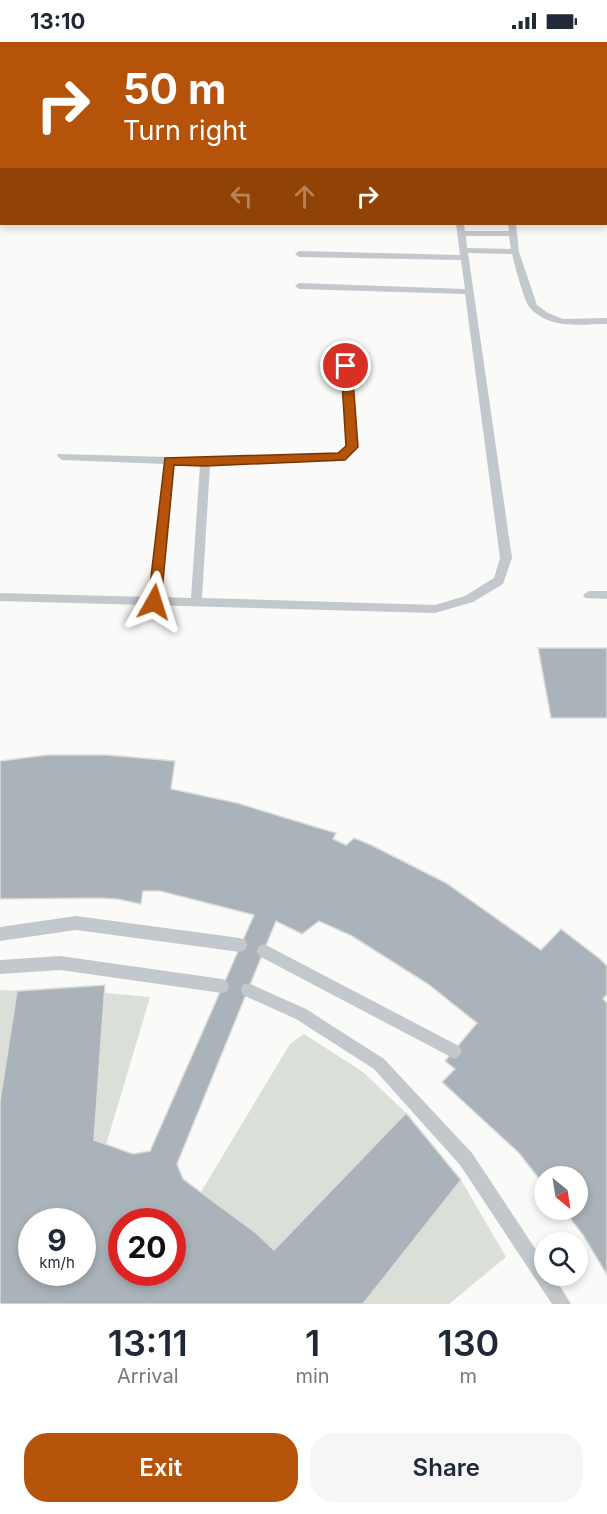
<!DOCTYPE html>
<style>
body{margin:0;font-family:Inter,sans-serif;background:#f6f6f7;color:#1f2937;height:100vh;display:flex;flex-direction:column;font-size:22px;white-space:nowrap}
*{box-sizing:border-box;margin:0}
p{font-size:20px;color:#747a83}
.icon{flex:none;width:33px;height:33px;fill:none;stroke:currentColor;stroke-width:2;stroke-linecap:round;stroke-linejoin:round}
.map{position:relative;height:1262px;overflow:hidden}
.panel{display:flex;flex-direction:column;background:#fff;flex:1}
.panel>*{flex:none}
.hud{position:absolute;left:0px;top:0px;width:608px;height:183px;box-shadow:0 3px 9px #0003;background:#b45309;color:#fff;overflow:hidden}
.needle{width:39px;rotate:150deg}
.buttons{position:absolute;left:534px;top:1124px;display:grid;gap:12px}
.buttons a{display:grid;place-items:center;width:54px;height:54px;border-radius:50%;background:#fff;box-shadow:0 3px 9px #0003;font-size:30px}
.speed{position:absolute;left:18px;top:1166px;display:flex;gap:12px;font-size:30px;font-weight:700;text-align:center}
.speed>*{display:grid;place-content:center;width:78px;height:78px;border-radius:50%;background:#fff;box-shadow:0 3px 9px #0003;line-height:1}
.speed small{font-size:15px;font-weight:400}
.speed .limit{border:9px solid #d22;background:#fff;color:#111}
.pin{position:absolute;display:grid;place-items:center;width:51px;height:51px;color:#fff;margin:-26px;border:3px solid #fff;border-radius:50%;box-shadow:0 2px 6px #0007}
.me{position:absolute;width:66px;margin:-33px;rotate:6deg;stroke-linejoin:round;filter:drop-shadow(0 0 4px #0008)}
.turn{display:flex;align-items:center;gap:21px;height:126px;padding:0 24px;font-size:27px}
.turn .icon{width:78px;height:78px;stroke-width:2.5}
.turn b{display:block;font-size:42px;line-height:51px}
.lanes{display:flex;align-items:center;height:57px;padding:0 24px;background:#0003;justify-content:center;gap:30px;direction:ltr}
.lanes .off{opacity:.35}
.eta{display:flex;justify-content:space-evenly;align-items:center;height:102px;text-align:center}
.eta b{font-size:36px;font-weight:600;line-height:42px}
.cta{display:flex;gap:12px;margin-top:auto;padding:12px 24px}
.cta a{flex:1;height:69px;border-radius:24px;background:#b45309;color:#fff;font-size:24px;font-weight:600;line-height:69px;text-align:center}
.cta a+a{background:#f6f6f7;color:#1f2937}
.status{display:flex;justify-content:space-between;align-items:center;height:42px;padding:0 30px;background:#fff;direction:ltr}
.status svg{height:16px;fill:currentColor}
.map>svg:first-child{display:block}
.green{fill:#dadfd7}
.building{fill:#aab3b9;stroke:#dcdcda;stroke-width:1.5;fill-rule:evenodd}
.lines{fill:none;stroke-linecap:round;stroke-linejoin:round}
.service{fill:#c3c8cc;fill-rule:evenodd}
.route{fill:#b45309;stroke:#753606;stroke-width:1.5}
</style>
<div class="status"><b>13:10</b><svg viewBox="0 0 49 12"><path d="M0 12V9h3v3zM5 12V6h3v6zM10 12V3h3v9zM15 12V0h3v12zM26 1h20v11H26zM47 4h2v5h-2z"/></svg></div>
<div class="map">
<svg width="607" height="1262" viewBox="0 0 607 1262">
<rect width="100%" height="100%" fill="#fafaf8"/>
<g class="green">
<path d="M0 948 17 949 0 1059Z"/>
<path d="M105 951 150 955 106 1103 94 1098Z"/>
<path d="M304 992 363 1030 406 1071 274 1208 201 1150 290 1002Z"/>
<path d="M461 1138 506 1215 449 1262H363Z"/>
</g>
<g class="building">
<path d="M538 606H607V676H551Z"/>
<path d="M47 713H107L175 719 171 747 237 761 319 786 336 791 333 797 346 803 354 796 371 803 446 841 541 908 561 887 600 917 607 924V952L603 957 607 961V1233L583 1193 563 1167H578V1134H544V1143L519 1111 442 1040 455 1027 445 1019 477 981 428 942 352 894 319 879 302 892 276 879 177 1122 183 1137 256 1191 274 1208 406 1071 461 1138 363 1262H0V1059L17 949 105 943 94 1098 133 1112 150 1109 254 873 160 849H143L141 862 117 857 98 856 0 857V719ZM32 1179H82V1230H32ZM122 1179H172V1230H122Z"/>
</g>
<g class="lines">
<g class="service">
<rect x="426" y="0" width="6" height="2"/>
<rect x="0" y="51" width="2" height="4"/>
<rect x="0" y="108" width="2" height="4"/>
<rect x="606" y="108" width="1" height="4"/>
<rect x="606" y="132" width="1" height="4"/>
<path d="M456 182H464L465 189H509L508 182H516L519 210 537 263 548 271 563 277 607 276V282C582 282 550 288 530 266 524 259 515 224 512 212L468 211 512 516 503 542 473 560 435 571 0 559V551L149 555 164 422 62 418 57 414 58 412 205 416 338 412 347 404 341 324 346 321 351 324 357 405 345 417 210 423 202 556 435 563 465 554 494 536 500 516 465 252 299 247 295 244 299 241 465 247 461 218 299 215 295 212 299 209 460 213ZM466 194H509L511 207 467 206ZM174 422 200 423 191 556 160 555Z"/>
<path d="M589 549H607V557L585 556 583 553Z"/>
<path d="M76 874 240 896 245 898 247 903 245 908 240 910 76 888 0 899V885Z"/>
<path d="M264 902 459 1004 462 1009 459 1014 454 1017 449 1014 259 914 257 909 259 904Z"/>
<path d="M60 914 222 937 227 939 229 944 227 949 222 951 60 928 0 932V918Z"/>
<path d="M248 941 306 967 384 1017 472 1111 544 1220V1233H553L571 1262H552L460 1123 374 1027 296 977 243 953 241 948 243 943Z"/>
</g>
</g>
<path class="route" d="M346 321 352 324 358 405 345 418 205 424 174 423 161 560 159 563H149L148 560 165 416 338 411 346 404 341 324Z"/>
</svg>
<div class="buttons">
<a><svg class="needle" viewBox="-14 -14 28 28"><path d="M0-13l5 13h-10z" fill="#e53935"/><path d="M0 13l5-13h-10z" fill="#747a83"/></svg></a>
<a><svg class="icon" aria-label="search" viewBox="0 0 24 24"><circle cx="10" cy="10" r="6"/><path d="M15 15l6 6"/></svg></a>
</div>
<div class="speed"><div>9<small>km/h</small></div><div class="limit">20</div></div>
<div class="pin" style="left:346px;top:324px;background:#d93025"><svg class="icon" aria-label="arrive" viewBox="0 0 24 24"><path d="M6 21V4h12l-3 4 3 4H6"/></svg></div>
<svg class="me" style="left:154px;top:560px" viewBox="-20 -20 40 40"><path d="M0-17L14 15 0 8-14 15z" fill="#b45309" stroke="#fff" stroke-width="4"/></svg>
<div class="hud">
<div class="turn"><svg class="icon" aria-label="right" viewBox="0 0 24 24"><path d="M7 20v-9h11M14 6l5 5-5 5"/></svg><div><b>50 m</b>Turn right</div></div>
<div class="lanes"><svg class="icon off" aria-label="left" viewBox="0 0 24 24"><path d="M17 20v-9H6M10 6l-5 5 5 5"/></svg><svg class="icon off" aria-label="ahead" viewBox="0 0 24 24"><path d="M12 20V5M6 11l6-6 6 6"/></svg><svg class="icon" aria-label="right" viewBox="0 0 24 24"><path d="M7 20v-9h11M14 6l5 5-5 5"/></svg></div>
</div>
</div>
<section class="panel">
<div class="eta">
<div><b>13:11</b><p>Arrival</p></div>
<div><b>1</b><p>min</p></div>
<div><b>130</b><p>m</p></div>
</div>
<div class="cta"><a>Exit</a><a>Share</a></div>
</section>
